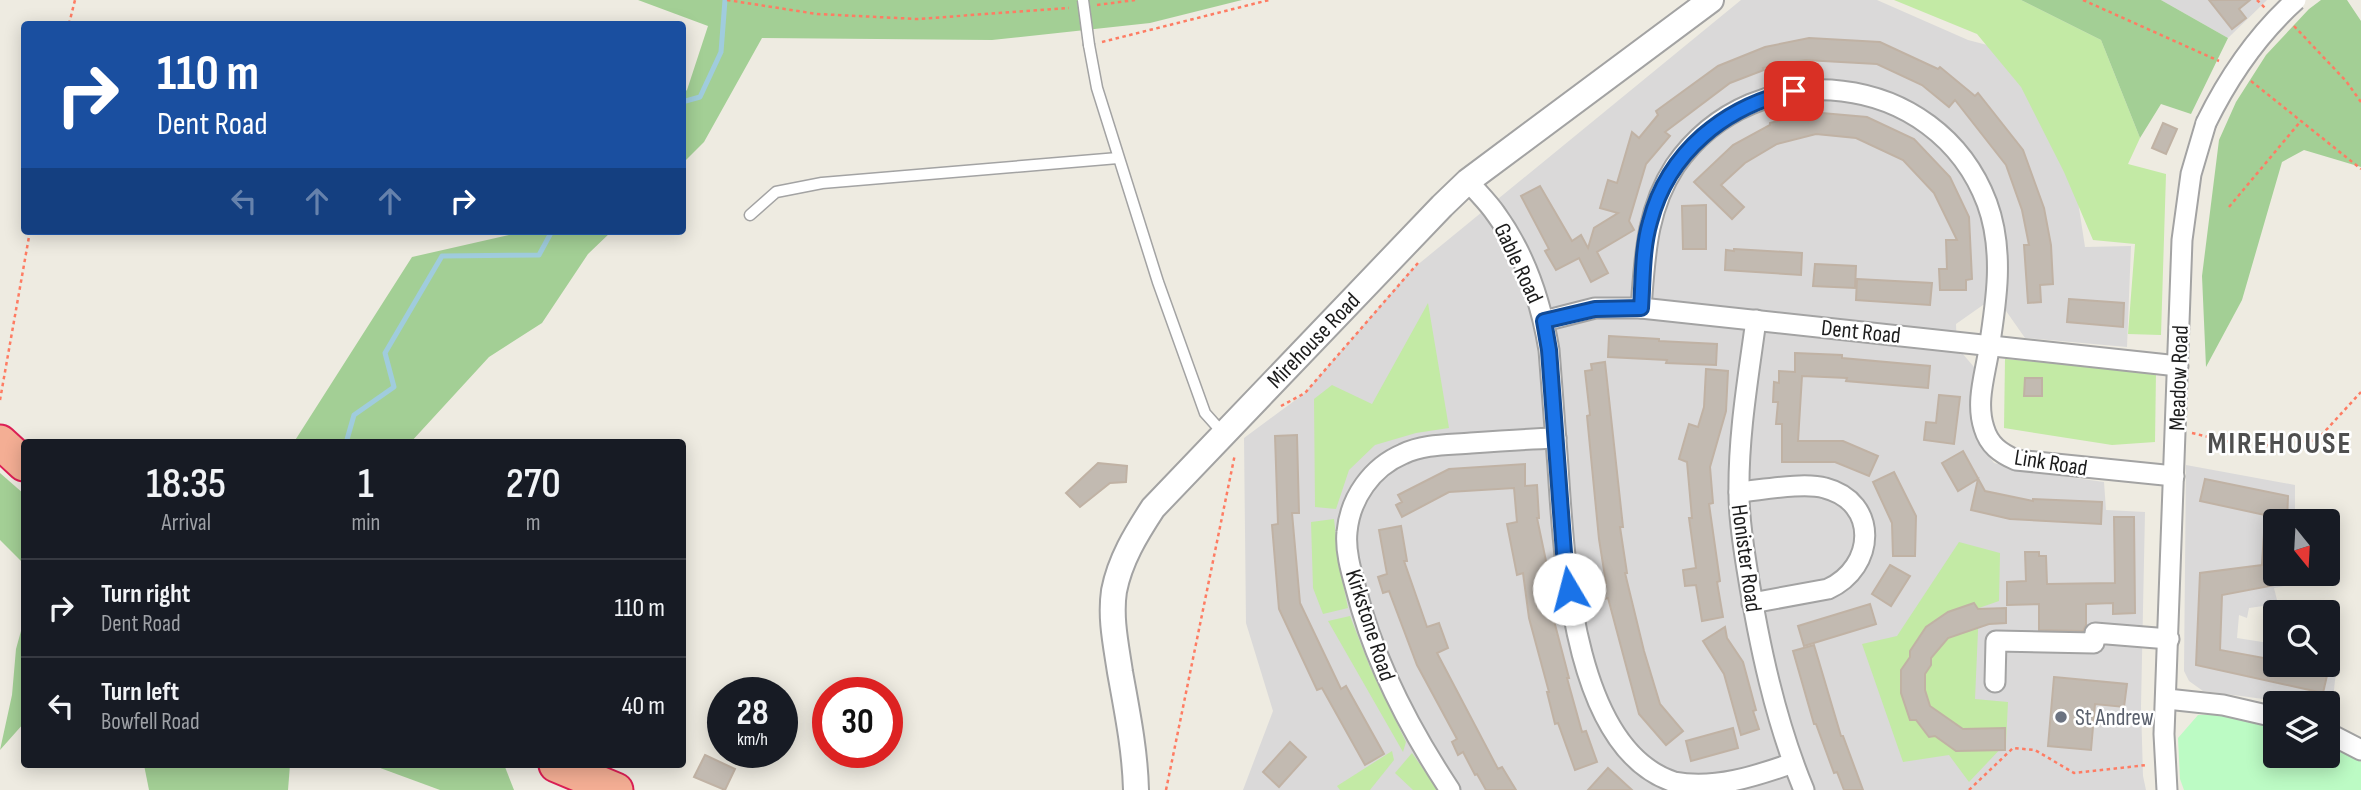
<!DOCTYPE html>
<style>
body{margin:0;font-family:"Sofia Sans Condensed",sans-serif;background:#20242c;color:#f1f3f6;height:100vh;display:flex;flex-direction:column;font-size:26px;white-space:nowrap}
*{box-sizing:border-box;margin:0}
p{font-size:23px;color:#9ea1a6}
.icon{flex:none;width:38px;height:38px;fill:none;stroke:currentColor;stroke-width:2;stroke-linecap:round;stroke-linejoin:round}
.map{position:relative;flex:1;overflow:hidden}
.drawer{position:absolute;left:21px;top:439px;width:665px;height:329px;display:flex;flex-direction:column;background:#171b24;border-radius:7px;box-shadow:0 4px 18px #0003}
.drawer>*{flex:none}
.top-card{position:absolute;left:21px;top:21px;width:665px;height:214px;border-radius:7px;box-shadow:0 4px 18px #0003;background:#1a4fa0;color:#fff;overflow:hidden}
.needle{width:46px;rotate:162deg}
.buttons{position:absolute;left:2263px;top:509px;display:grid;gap:14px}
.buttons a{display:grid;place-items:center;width:77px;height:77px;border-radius:7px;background:#171b24;box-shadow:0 4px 18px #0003;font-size:35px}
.speed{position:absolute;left:707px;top:677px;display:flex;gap:14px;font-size:35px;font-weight:700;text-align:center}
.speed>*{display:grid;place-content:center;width:91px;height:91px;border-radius:50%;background:#171b24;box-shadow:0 4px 18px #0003;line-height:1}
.speed small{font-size:18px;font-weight:400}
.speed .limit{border:10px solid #d22;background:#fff;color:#111}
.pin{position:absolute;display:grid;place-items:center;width:60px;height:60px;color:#fff;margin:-30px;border-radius:14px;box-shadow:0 4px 10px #0006}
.me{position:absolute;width:77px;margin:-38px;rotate:352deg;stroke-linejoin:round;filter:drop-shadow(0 0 5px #0008)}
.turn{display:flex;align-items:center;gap:24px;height:147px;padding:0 21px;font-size:32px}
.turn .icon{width:91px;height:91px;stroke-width:2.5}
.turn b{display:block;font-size:49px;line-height:60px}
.lanes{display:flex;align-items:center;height:66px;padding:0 21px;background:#0003;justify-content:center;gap:35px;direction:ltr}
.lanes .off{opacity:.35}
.eta{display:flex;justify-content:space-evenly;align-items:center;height:119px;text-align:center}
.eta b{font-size:42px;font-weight:600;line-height:49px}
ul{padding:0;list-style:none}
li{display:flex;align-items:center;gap:21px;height:98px;padding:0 21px;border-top:2px solid #363941}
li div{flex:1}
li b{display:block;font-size:26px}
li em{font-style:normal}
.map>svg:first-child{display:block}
.residential{fill:#dad9d9}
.grass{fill:#c3eaa5}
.forest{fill:#a3cf95}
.park{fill:#bcfbc4}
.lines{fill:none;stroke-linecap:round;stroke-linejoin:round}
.stream{stroke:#a0ccdd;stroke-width:5}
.building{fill:#c2bab1;stroke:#c0b2a4;stroke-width:2}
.service-casing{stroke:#a3a3a3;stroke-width:13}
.minor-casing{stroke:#a3a3a3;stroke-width:23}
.tertiary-casing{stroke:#a3a3a3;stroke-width:28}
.trunk-casing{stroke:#dc1f55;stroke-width:37}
.path{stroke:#fe7c63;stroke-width:2.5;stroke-dasharray:3.5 3.5;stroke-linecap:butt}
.service{stroke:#fff;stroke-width:10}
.minor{stroke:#fff;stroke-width:19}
.tertiary{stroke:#fff;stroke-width:24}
.trunk{stroke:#f4ae94;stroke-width:33}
.service-bridge-casing{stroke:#a3a3a3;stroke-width:13;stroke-linecap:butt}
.minor-bridge-casing{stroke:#a3a3a3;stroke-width:23;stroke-linecap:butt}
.service-bridge{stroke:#fff;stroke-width:10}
.minor-bridge{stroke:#fff;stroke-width:19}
.route-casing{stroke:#114b97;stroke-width:18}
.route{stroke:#1a73e8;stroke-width:12}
.worship-dot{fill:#6b7280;stroke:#fff;stroke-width:2.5}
.labels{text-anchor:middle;stroke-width:5;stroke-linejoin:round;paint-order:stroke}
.street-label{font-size:23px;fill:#1c1c1c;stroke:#fff}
.worship-label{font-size:23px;fill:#5b616d;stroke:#fff;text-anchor:start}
.district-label{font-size:30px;font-weight:bold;letter-spacing:2px;fill:#4f4f4f;stroke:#fff}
</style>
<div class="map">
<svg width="2361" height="790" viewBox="0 0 2361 790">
<rect width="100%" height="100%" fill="#eeebe1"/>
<g class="residential">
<path d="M1741 0H1877L1968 40 1991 46 2027 93 2077 195 2085 247 2131 246 2127 347 2025 338 2004 308 1983 305 1956 324 1957 347 1979 373 1975 417 1977 441 1994 463 2025 471 2104 482 2106 510 2145 512 2141 706 2143 776 2146 790H1243L1273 711 1246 623 1244 438 1305 393 1410 271Z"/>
<path d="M2161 0H2267L2228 38Z"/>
<path d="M2186 465 2295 485V521L2275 522V574H2294V584L2274 588 2278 604 2249 608 2247 618 2239 615 2237 638 2275 644V665H2328V651L2338 653 2332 708 2328 706V704L2322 703 2310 698 2293 703 2203 691 2189 681 2184 671Z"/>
</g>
<g class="grass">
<path d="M1894 0H2021L2101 40 2140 138 2128 164 2166 174 2161 335 2128 334 2135 244 2093 240 2064 172 2021 87 1977 34Z"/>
<path d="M1428 303 1449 428 1416 433 1375 445 1349 470 1336 509 1315 507 1314 399 1332 385 1372 404Z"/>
<path d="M2005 359 2156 372 2155 442 2112 445 2004 428Z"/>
<path d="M1334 519 1339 563 1348 608 1323 614 1313 588 1311 522Z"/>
<path d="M1959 542 2000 553 1999 601 1979 608 1975 699 2008 702 2006 743 1969 782 1949 755 1903 762 1862 644 1897 636Z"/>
<path d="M1350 616 1370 667 1406 742 1403 752 1328 621Z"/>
<path d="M1392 751 1394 760 1370 790H1340L1337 786Z"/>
<path d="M1412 753 1438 790H1413L1395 773Z"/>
</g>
<g class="forest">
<path d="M638 0H1242L1150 23 992 40 762 38 704 142 683 163V93L687 90 708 26Z"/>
<path d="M2021 0H2161L2228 38 2191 114 2161 104 2140 138 2101 40Z"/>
<path d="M2321 0H2347L2361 21V167L2304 150 2282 162 2242 300 2206 367 2202 276 2219 140 2236 102 2266 55 2309 9Z"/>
<path d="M527 231H612L588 254 542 323 489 357 410 443H291L294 442 412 257Z"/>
<path d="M0 473 24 494V564L0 540Z"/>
<path d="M24 620V723L0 750 12 695 16 649Z"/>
<path d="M144 765H290L288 790H149Z"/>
<path d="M372 765H500L505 767 514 790H440Z"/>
</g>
<path class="park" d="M2218 714 2275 727V756H2328V745L2361 762V790H2184L2180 779 2178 738 2198 715Z"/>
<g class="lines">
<g class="stream">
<path d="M682 102 700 97 721 52 725 0"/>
<path d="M346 443 354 415 394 387 385 353 442 256 539 255 552 231"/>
</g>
</g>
<g class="building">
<path d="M2209 0H2250L2239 9 2246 18 2232 29Z"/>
<path d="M1809 38 1880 42 1938 69 1940 67 1975 96 1978 93 2023 150 2044 208 2051 245 2053 284 2040 285 2041 302 2028 303 2024 245H2029L2022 210 2006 165 1955 100 1949 107 1922 85 1877 64 1805 60 1763 68 1764 70 1730 83 1665 132 1670 136 1646 164 1629 221 1634 230 1597 252 1608 273 1591 282 1579 258 1556 270 1545 251 1549 249 1521 196 1540 186 1572 241 1581 235 1588 248 1594 228 1618 213 1600 208 1608 180 1617 183 1632 132 1639 138 1658 115 1656 111 1718 66 1765 47Z"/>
<path d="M1811 109 1813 116 1822 113 1867 117 1914 139 1950 177 1969 217 1972 279 1966 280V290H1940L1939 269H1947L1946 240H1957L1934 193 1903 160 1856 138 1816 134 1777 144 1745 163 1721 185 1744 207 1732 219 1694 182 1733 145 1770 125V123L1797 116 1796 113Z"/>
<path d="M2163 123 2177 129 2166 154 2152 148Z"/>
<path d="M1706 205V249H1683L1682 206Z"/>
<path d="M1734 249 1802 253 1801 275 1725 270 1726 250 1734 251Z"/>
<path d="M1815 264 1856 266 1855 288 1813 286Z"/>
<path d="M1857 279 1932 283 1930 305 1856 300Z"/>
<path d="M2069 299 2124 303 2123 327 2067 322Z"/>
<path d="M1609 336 1659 339V341L1717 344 1716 365 1666 363 1667 360 1608 357Z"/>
<path d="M1795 353 1842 355V358L1930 366 1928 388 1846 381 1847 378 1802 376 1798 441H1843L1878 456 1869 476 1835 462H1782V424H1776L1778 402H1773L1774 382 1779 383V371L1795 372Z"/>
<path d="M1605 362 1623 527H1620L1627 573H1625L1644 651 1660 704 1683 731 1666 745 1639 714 1608 598 1604 599 1600 585 1606 583 1599 539 1587 416 1590 415 1585 371 1592 370 1591 364Z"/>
<path d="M1706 369 1728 371 1726 411 1710 467 1713 503 1709 504 1720 581 1717 582 1723 617 1702 621 1696 585 1685 586 1683 570 1696 568 1689 518H1692L1687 462 1679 459 1689 424 1698 427 1704 407Z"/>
<path d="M2025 378H2042V396H2024Z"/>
<path d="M1939 395 1960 397 1954 444 1924 440 1926 422 1936 423Z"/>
<path d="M1297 435 1299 513H1292L1300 603 1341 689 1346 686 1384 754 1365 765 1322 688 1317 690 1279 609 1272 525 1278 524 1275 436Z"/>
<path d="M1963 451 1985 491 2033 501V499L2102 502 2101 524 2010 519 1971 510 1978 479 1958 491 1942 463Z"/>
<path d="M1098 463 1127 466 1126 482 1110 483 1080 507 1066 493Z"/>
<path d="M1525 464V486L1537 485 1539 518H1537L1546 561 1552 613 1569 678H1567L1582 732 1586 731 1597 762 1575 770 1558 723 1555 724 1547 692H1549L1529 618 1523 573 1517 575 1507 524 1517 522 1514 488 1449 492 1402 517 1396 505 1402 502 1398 495 1449 469Z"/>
<path d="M1894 472 1916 516 1915 556H1893L1892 523 1873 482Z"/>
<path d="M2205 479 2288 496 2287 522H2265V515L2200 501Z"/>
<path d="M2114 517H2134L2135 613 2113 614V603L2086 604V625L2083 631 2039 630V604L2007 605V582L2026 581 2025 552H2039V556H2046L2047 584 2115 583Z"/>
<path d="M1401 526 1407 561H1404L1427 627 1439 623 1448 648 1437 653 1498 769 1502 767 1516 790H1486L1477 774 1475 775 1463 752 1458 755 1452 742 1457 739 1417 665 1389 591 1383 593 1378 577 1387 574 1379 530Z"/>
<path d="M2264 533H2275V585L2222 595 2220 650 2275 660V665H2298L2328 671 2323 693 2196 665 2200 573 2262 565Z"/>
<path d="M1890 565 1910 576 1891 606 1872 594Z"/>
<path d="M1974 603 1978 609 2006 608V623L1989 624 1948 638 1931 658V665L1925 674V690L1930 706 1963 729 2005 728V750L1956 751 1935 736 1929 737 1916 720H1910L1901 693V670L1910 657V651L1926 627 1948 612Z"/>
<path d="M1870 604 1876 624 1804 646 1798 626Z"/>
<path d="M1725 627 1727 638 1743 662 1756 710 1753 711 1759 729 1741 735 1724 674 1703 641Z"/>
<path d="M1814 645 1841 736H1843L1863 790H1844L1837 772 1834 773 1816 724H1814L1793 651Z"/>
<path d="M2054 677 2127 684 2124 707 2095 704 2091 750 2048 746Z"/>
<path d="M1733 728 1738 748 1691 761 1686 741Z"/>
<path d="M1290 742 1306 757 1279 787 1263 772Z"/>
<path d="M705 755 735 769 725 790 694 777Z"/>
<path d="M1608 768 1632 790H1588Z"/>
</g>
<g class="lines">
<defs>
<g id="service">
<path d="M1089 45 1097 88 1158 282 1205 413 1222 432"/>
<path d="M750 215 776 192 822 183 1118 158"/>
</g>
<g id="minor">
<path d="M1468 181C1477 192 1488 202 1496 214 1525 254 1541 302 1549 350 1552 389 1555 428 1558 467 1564 556 1572 749 1674 782 1714 790 1756 776 1793 763"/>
<path d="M1641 308C1645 258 1646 210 1675 166 1755 50 1937 70 1987 203 2005 252 1996 304 1988 355 1984 378 1976 404 1984 428 1989 445 2000 453 2016 460L2174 476"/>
<path d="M1756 320C1748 379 1738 436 1739 495 1739 520 1743 544 1747 569 1759 644 1775 720 1804 790"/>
<path d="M1544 321 1595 308H1641L2178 366"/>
<path d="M1739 492C1762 490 1804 482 1825 488 1879 502 1876 567 1828 589L1752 603"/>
<path d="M1995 682 1996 641 2094 643 2095 633 2169 639"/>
<path d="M2167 699 2223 705 2275 717"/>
<path d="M2328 733 2361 750"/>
<path d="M1450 790C1409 728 1374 661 1356 589 1351 571 1345 550 1347 532 1350 498 1372 467 1403 454 1424 444 1448 445 1471 443 1499 441 1528 439 1556 438"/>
<path d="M2167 790 2164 734 2182 240 2191 174 2206 123"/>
</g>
<path id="tertiary" d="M1136 790C1135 750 1127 711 1120 672 1116 645 1110 618 1114 591 1120 560 1136 534 1153 508L1442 206 1468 181 1711 0"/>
<g id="trunk">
<path d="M0 442 24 464"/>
<path d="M556 765 616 790"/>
</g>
</defs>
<use href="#service" class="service-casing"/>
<use href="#minor" class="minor-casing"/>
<use href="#tertiary" class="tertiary-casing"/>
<use href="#trunk" class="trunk-casing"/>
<g class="path">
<path d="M727 0 817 14 917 19 1069 8"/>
<path d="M2083 0 2219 61"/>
<path d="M2257 0 2265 8"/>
<path d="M1097 5 1135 0"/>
<path d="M69 24 75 0"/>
<path d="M2294 26 2346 81 2361 102"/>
<path d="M1102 42 1269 0"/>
<path d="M2251 81 2361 169"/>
<path d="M2229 207 2300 122"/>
<path d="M0 400 30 231"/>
<path d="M1281 406 1305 393 1418 263"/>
<path d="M2192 433 2251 447 2317 440 2361 392"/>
<path d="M1166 790 1235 454"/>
<path d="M1969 790 2013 748 2035 750 2074 773 2147 765"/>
</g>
<use href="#service" class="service"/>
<use href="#minor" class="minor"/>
<use href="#tertiary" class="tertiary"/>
<use href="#trunk" class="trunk"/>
<defs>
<path id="service-bridge" d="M1083 0 1089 45"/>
<path id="minor-bridge" d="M2206 123C2229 76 2257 35 2296 0"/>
</defs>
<use href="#service-bridge" class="service-bridge-casing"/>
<use href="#minor-bridge" class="minor-bridge-casing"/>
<use href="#service-bridge" class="service-bridge"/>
<use href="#minor-bridge" class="minor-bridge"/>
</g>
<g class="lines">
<defs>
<path id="route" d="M1569 589 1564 553 1549 350 1544 321 1595 309 1641 308C1643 280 1642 249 1650 222 1668 152 1725 106 1794 91"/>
</defs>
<use href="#route" class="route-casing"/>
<use href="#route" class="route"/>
</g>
<circle class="worship-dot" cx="2061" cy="717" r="7"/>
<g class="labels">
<g class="street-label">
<text transform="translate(1519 263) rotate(65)" y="8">Gable Road</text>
<text transform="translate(1861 331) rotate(6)" y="8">Dent Road</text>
<text transform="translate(1313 340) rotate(-46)" y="8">Mirehouse Road</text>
<text transform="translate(2178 378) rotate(-88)" y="8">Meadow Road</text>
<text transform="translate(2051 462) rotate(9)" y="8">Link Road</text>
<text transform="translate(1747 558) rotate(82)" y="8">Honister Road</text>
<text transform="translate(1371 625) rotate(72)" y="8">Kirkstone Road</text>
</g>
<g class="worship-label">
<text x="2075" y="725">St Andrew</text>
</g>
<g class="district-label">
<text x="2280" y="453">MIREHOUSE</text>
</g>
</g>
</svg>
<div class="buttons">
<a><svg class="needle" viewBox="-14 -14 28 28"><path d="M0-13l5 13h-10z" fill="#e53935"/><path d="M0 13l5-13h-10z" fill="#9ea1a6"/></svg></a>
<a><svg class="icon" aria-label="search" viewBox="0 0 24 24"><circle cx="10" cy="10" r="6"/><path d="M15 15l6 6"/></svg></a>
<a><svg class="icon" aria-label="layers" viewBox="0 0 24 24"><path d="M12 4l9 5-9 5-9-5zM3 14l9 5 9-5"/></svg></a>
</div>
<div class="speed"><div>28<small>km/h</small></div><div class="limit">30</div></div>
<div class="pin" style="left:1794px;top:91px;background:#d93025"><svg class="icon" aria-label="arrive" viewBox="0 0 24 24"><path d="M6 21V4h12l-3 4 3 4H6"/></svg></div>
<svg class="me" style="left:1569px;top:589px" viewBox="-20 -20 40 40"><circle r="19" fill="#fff"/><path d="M0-13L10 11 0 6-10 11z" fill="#1a73e8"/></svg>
<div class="top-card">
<div class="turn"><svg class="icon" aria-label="right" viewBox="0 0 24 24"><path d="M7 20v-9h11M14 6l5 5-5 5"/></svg><div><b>110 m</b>Dent Road</div></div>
<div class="lanes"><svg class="icon off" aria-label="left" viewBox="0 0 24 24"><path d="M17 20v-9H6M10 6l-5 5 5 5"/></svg><svg class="icon off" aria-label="ahead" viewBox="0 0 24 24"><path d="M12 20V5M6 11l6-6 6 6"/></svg><svg class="icon off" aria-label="ahead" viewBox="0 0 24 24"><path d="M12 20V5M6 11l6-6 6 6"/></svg><svg class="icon" aria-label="right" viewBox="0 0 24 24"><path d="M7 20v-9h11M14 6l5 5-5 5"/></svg></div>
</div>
<section class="drawer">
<div class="eta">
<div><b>18:35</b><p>Arrival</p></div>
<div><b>1</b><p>min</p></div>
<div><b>270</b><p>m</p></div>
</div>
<ul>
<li><svg class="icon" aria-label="right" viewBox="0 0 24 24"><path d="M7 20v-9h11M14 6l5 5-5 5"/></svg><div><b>Turn right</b><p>Dent Road</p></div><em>110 m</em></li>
<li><svg class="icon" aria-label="left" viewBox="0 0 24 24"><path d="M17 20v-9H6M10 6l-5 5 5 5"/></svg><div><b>Turn left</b><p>Bowfell Road</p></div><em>40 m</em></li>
</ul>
</section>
</div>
